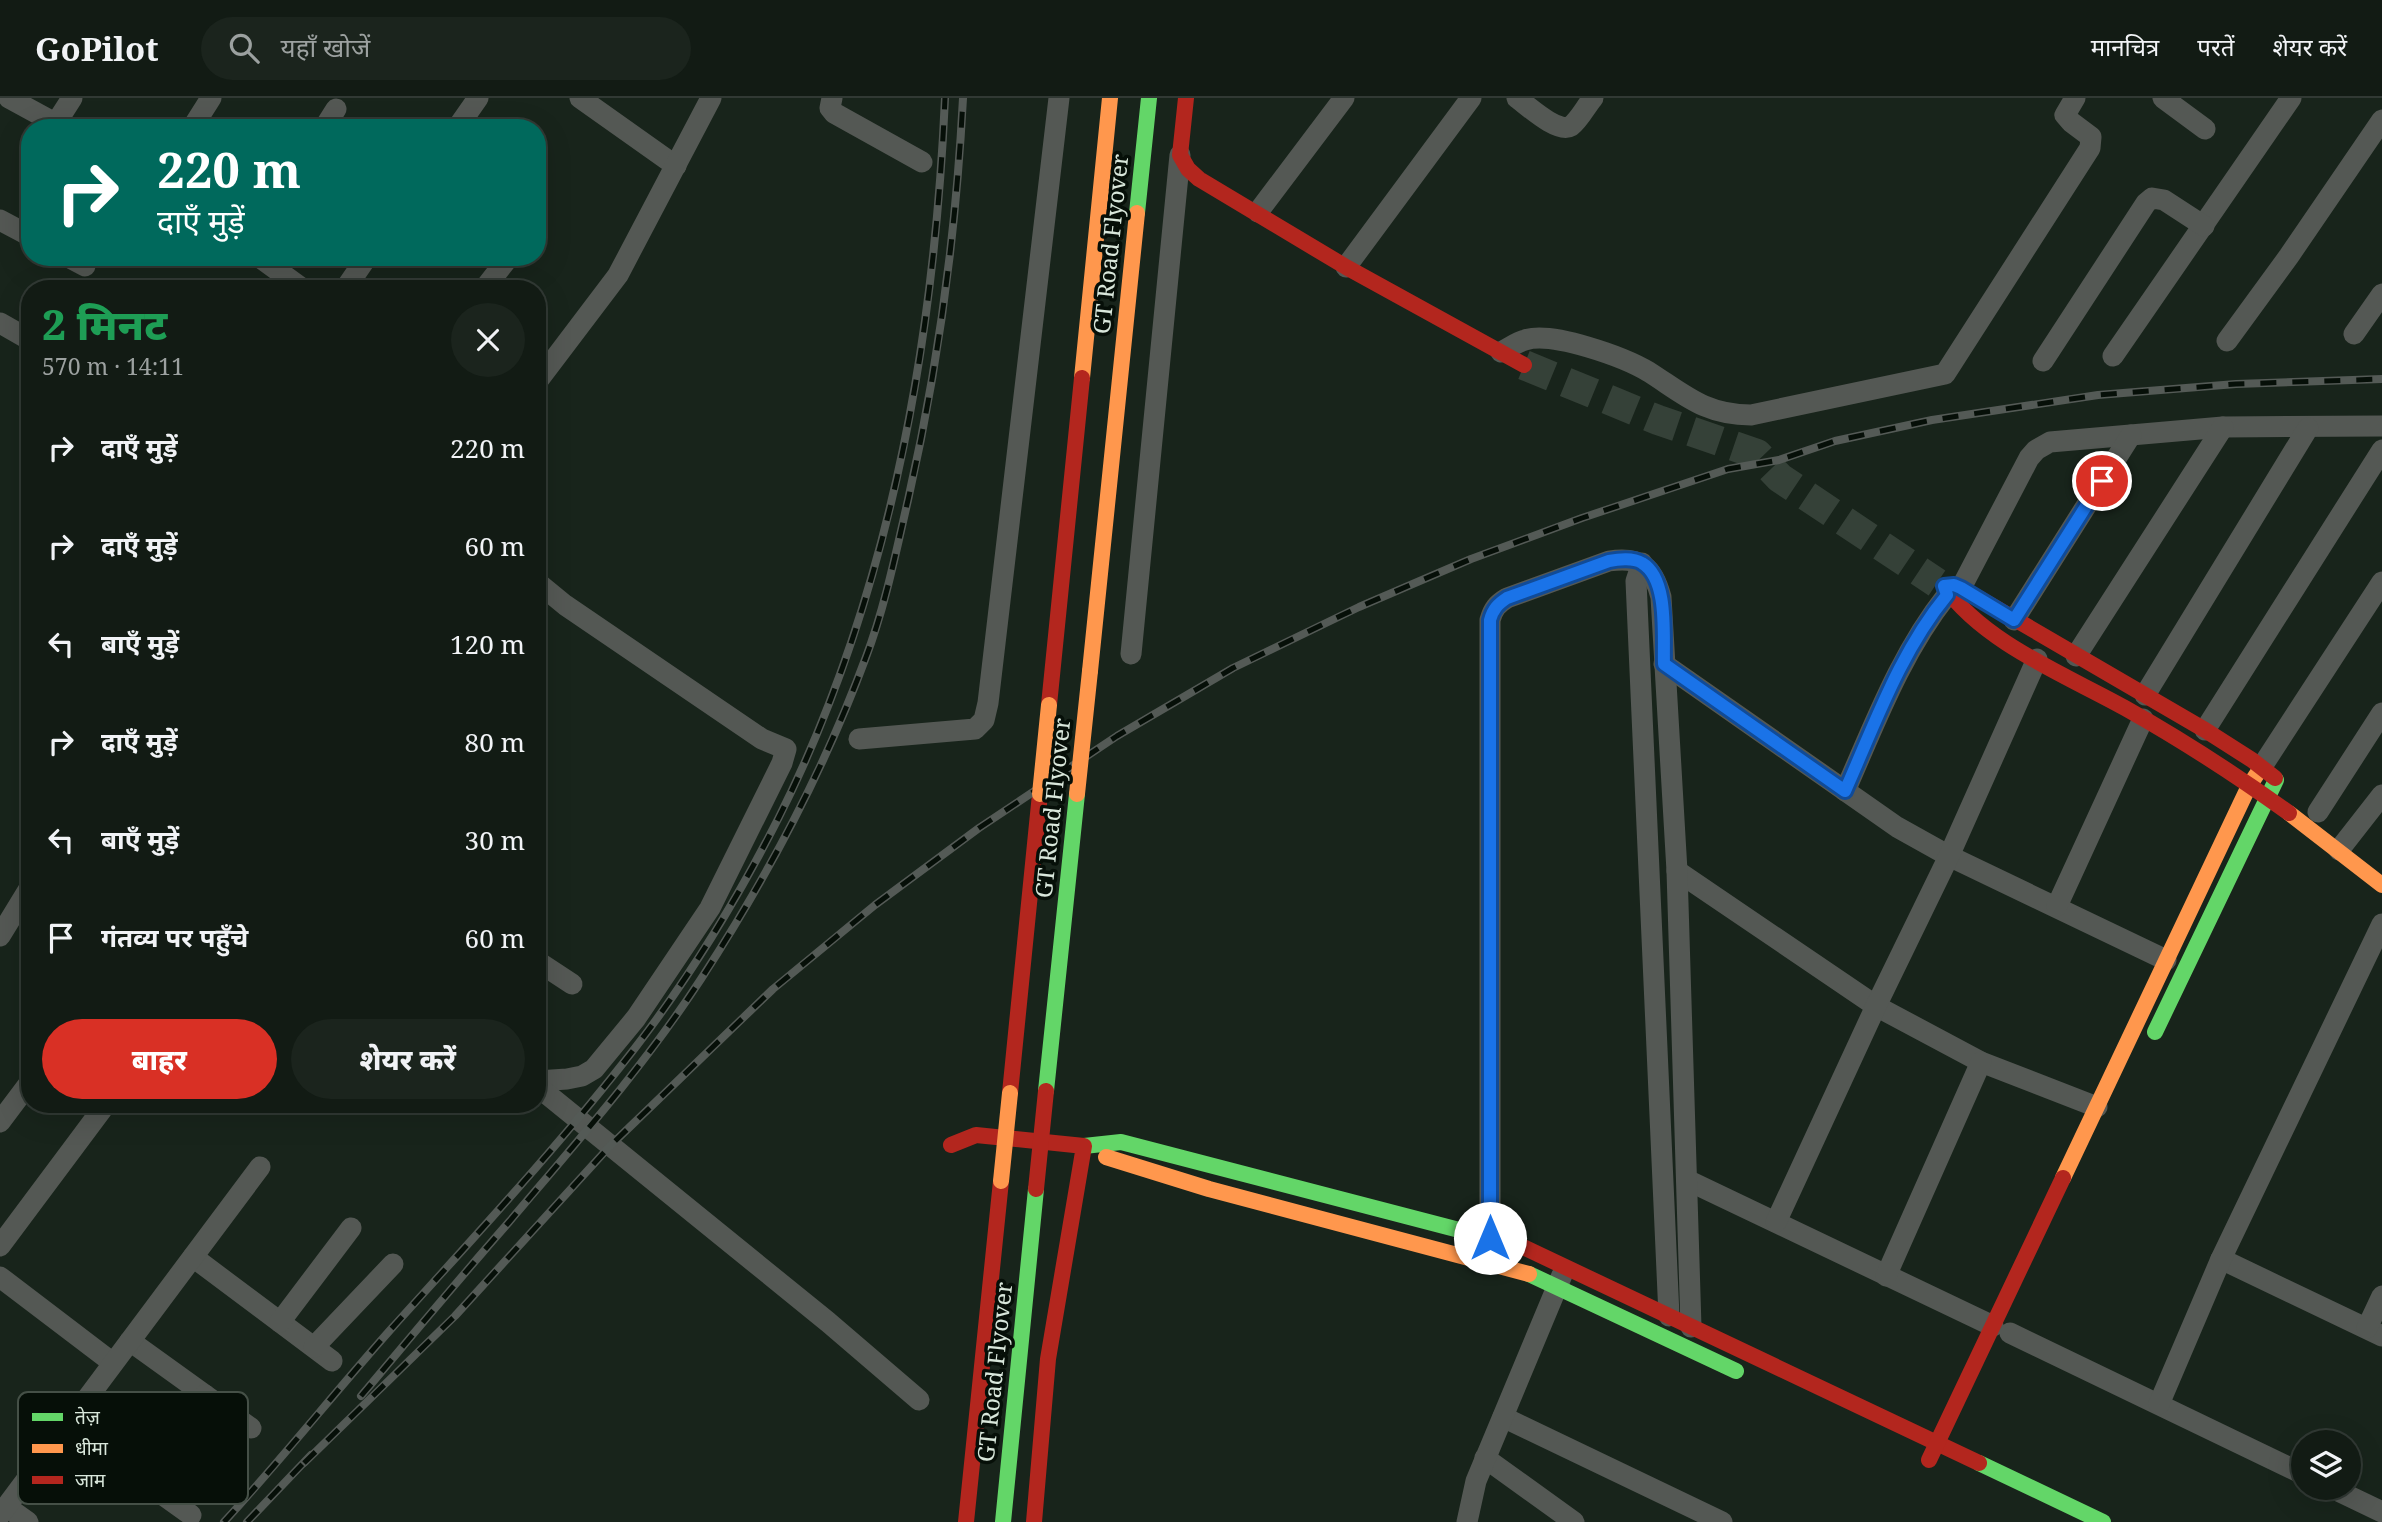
<!DOCTYPE html>
<html lang="hi">
<meta charset="utf-8">
<style>
body{margin:0;font-family:"Noto Serif","Noto Sans Devanagari",serif;background:#1b241d;color:#f1f3f6;height:100vh;display:flex;flex-direction:column;font-size:26px;white-space:nowrap}
*{box-sizing:border-box;margin:0}
p{font-size:23px;color:#9ca1a0}
.icon{flex:none;width:38px;height:38px;fill:none;stroke:currentColor;stroke-width:2;stroke-linecap:round;stroke-linejoin:round}
.map{position:relative;flex:1;overflow:hidden}
.details{position:absolute;left:21px;top:182px;width:525px;height:833px;display:flex;flex-direction:column;background:#121b14;border-radius:28px;box-shadow:0 7px 28px #0002,0 0 0 2px #313934}
.details>*{flex:none}
.banner{position:absolute;left:21px;top:21px;width:525px;height:147px;border-radius:28px;box-shadow:0 7px 28px #0002,0 0 0 2px #313934;background:#00695c;color:#fff;overflow:hidden}
.buttons{position:absolute;left:2291px;top:1332px;display:grid;gap:14px}
.buttons a{display:grid;place-items:center;width:70px;height:70px;border-radius:50%;background:#121b14;box-shadow:0 7px 28px #0002,0 0 0 2px #313934;font-size:35px}
.pin{position:absolute;display:grid;place-items:center;width:60px;height:60px;color:#fff;margin:-30px;border:4px solid #fff;border-radius:50%;box-shadow:0 2px 7px #0007}
.me{position:absolute;width:77px;margin:-38px;rotate:0deg;stroke-linejoin:round;filter:drop-shadow(0 0 5px #0008)}
.turn{display:flex;align-items:center;gap:24px;height:147px;padding:0 21px;font-size:32px}
.turn .icon{width:91px;height:91px;stroke-width:2.5}
.turn b{display:block;font-size:49px;line-height:60px}
.round{display:grid;place-items:center;flex:none;width:74px;height:74px;border-radius:37px;background:#1b241d}
.summary{display:flex;align-items:center;justify-content:space-between;height:119px;padding:0 21px}
h1{font-size:42px;font-weight:800;line-height:52px;color:#1e9e55}
.action{display:flex;gap:14px;margin-top:auto;padding:14px 21px}
.action a{flex:1;height:80px;border-radius:42px;background:#d93025;color:#fff;font-size:28px;font-weight:800;line-height:80px;text-align:center}
.action a+a{background:#1b241d;color:#f1f3f6}
ul{padding:0;list-style:none}
li{display:flex;align-items:center;gap:21px;height:98px;padding:0 21px}
li div{flex:1}
li b{display:block;font-size:26px}
li em{font-style:normal}
header{display:flex;align-items:center;gap:42px;box-sizing:border-box;height:98px;padding:0 35px;background:#121b14;border-bottom:2px solid #313934}
header strong{font-size:33px}
nav{display:flex;gap:38px;margin-inline-start:auto;font-size:24px}
.search{width:490px;height:63px;background:#1b241d;display:flex;align-items:center;gap:18px;box-sizing:border-box;padding:0 24px;border-radius:38px;color:#9ca1a0;font-size:26px}
.map>svg:first-child{display:block}
.lines{fill:none;stroke-linecap:round;stroke-linejoin:round}
.secondary-tunnel{stroke:#354138;stroke-width:30;stroke-dasharray:30 15;stroke-linecap:butt}
.street{stroke:#545854;stroke-width:21}
.fast{stroke:#63d668;stroke-width:16}
.slow{stroke:#ff974d;stroke-width:16}
.jam{stroke:#b3261e;stroke-width:16}
.rail-casing{stroke:#545a56;stroke-width:8}
.rail{stroke:#060f08;stroke-width:5;stroke-dasharray:16;stroke-linecap:butt}
.slow-bridge{stroke:#ff974d;stroke-width:16}
.jam-bridge{stroke:#b3261e;stroke-width:16}
.route-casing{stroke:#114b97;stroke-width:18}
.route{stroke:#1a73e8;stroke-width:12}
.labels{text-anchor:middle;stroke-width:7;stroke-linejoin:round;paint-order:stroke}
.street-label{font-size:23px;fill:#d9e7db;stroke:#060f08}
.key{fill:#060f08;stroke:#455047;stroke-width:2}
.key-label{font-size:19px;fill:#d9e7db}
</style>
<header>
<strong>GoPilot</strong>
<div class="search"><svg class="icon" aria-label="search" viewBox="0 0 24 24"><circle cx="10" cy="10" r="6"/><path d="M15 15l6 6"/></svg>यहाँ खोजें</div>
<nav><a>मानचित्र</a><a>परतें</a><a>शेयर करें</a></nav>
</header>
<div class="map">
<svg width="2382" height="1424" viewBox="0 0 2382 1424">
<rect width="100%" height="100%" fill="#18241b"/>
<g class="lines">
<path class="secondary-tunnel" d="M1524 267 1658 322 1757 356 1780 380 1937 485"/>
<g class="street">
<path d="M9 0 64 30"/>
<path d="M580 0 676 68"/>
<path d="M832 0 830 10 834 15 922 64"/>
<path d="M1517 0C1528 8 1558 36 1571 28 1580 21 1586 8 1593 0"/>
<path d="M2163 0 2205 31"/>
<path d="M56 25 72 0"/>
<path d="M192 30 211 0"/>
<path d="M324 30 336 11"/>
<path d="M457 30 478 0"/>
<path d="M1258 114 1344 0"/>
<path d="M0 122 30 138"/>
<path d="M68 159 85 168"/>
<path d="M259 159 303 191"/>
<path d="M1346 169 1471 0"/>
<path d="M345 191 367 159"/>
<path d="M484 191 509 159"/>
<path d="M0 225 30 242"/>
<path d="M2354 236 2382 196"/>
<path d="M2227 243 2289 158 2382 22"/>
<path d="M1501 254C1509 250 1517 244 1525 242 1552 233 1624 259 1649 274 1685 297 1705 317 1751 317L1945 276 2090 50 2091 39 2071 24 2065 17 2075 0"/>
<path d="M2113 258 2291 0"/>
<path d="M2043 263 2146 105 2152 100 2164 102 2204 128"/>
<path d="M537 284 618 177 711 0"/>
<path d="M1642 465 1636 483 1669 1218"/>
<path d="M537 484 565 507 762 641 786 651 782 665 710 810 636 920 594 971 582 978 567 981 537 983"/>
<path d="M1961 490 2029 360 2036 352 2050 344 2223 329 2382 328"/>
<path d="M2014 522 2131 337"/>
<path d="M1131 556 1180 57"/>
<path d="M2076 558 2223 329"/>
<path d="M1664 566 1897 729 1949 758 2166 862"/>
<path d="M2145 597 2308 330"/>
<path d="M2205 632 2382 352"/>
<path d="M859 641 975 631 984 622 988 605 1059 0"/>
<path d="M2261 670 2382 484"/>
<path d="M1845 693C1875 625 1901 555 1947 497"/>
<path d="M2318 714 2382 615"/>
<path d="M2339 752 2382 697"/>
<path d="M1677 773 1876 908 1981 964 2097 1009"/>
<path d="M2057 808 2143 621"/>
<path d="M0 838 30 789"/>
<path d="M537 863 572 886"/>
<path d="M537 988 828 1224 919 1302"/>
<path d="M0 1024 30 984"/>
<path d="M1687 1082 1993 1228"/>
<path d="M1776 1124 1876 908 1949 758 2037 561"/>
<path d="M1490 1140V522C1493 511 1497 506 1507 500L1609 463C1641 458 1653 469 1661 499L1677 773 1691 1229"/>
<path d="M0 1148 106 1006"/>
<path d="M193 1159 332 1263"/>
<path d="M2221 1161 2382 1238"/>
<path d="M1886 1178 1981 964"/>
<path d="M0 1179 113 1265"/>
<path d="M280 1224 351 1130"/>
<path d="M2367 1230 2382 1198"/>
<path d="M2010 1235 2303 1376"/>
<path d="M130 1243 251 1330"/>
<path d="M314 1249 393 1166"/>
<path d="M2159 1306 2221 1161 2382 826"/>
<path d="M1503 1319 1722 1424"/>
<path d="M68 1329 191 1417"/>
<path d="M1485 1360 1574 1424"/>
<path d="M142 1382 205 1297"/>
<path d="M2332 1390 2382 1414"/>
<path d="M7 1409 28 1424"/>
<path d="M0 1417 260 1069"/>
<path d="M1467 1424 1476 1383 1562 1177"/>
</g>
<g class="fast">
<path d="M1137 115 1149 0"/>
<path d="M2155 934 2276 682"/>
<path d="M1046 993 1077 696"/>
<path d="M1084 1048 1121 1044 1463 1133"/>
<path d="M1529 1176 1736 1273"/>
<path d="M1979 1365 2103 1424"/>
<path d="M1003 1424 1036 1091"/>
</g>
<g class="slow">
<path d="M1082 280 1110 0"/>
<path d="M1090 573 1137 115"/>
<path d="M2289 715 2382 787"/>
<path d="M1106 1059 1209 1091 1529 1176"/>
<path d="M2063 1080 2249 688 2261 670"/>
</g>
<g class="jam">
<path d="M1186 0 1180 57 1188 71 1199 81 1346 169 1524 267"/>
<path d="M1944 488C1984 545 2066 577 2125 610 2182 642 2236 677 2289 715"/>
<path d="M1958 488 2205 632 2252 662 2275 680"/>
<path d="M1049 607 1082 280"/>
<path d="M1010 995 1040 696"/>
<path d="M951 1047 976 1037 1084 1048 1048 1261 1034 1424"/>
<path d="M1463 1133 1521 1148 1979 1365"/>
<path d="M1929 1362 2063 1080"/>
<path d="M966 1424 1001 1083"/>
</g>
<defs>
<g id="rail">
<path d="M361 1298C410 1240 459 1181 509 1124 576 1045 645 967 701 881 766 781 825 670 866 559 885 509 896 454 908 402 938 270 956 135 963 0"/>
<path d="M304 1365 455 1218 610 1048 773 891 875 807 979 730 1117 638 1233 570 1359 509 1471 461 1582 420 1728 371 1779 362 1835 343 1932 322 2098 297 2236 286 2382 281"/>
<path d="M224 1424C282 1361 335 1294 392 1230 475 1138 559 1048 635 950 689 880 739 798 779 719 890 497 934 246 945 0"/>
<path d="M247 1424 311 1357"/>
</g>
</defs>
<use href="#rail" class="rail-casing"/>
<use href="#rail" class="rail"/>
<g class="slow-bridge">
<path d="M1040 696 1049 607"/>
<path d="M1077 696 1090 573"/>
<path d="M1001 1083 1010 995"/>
</g>
<path class="jam-bridge" d="M1036 1091 1046 993"/>
</g>
<g class="lines">
<defs>
<path id="route" d="M1490 1140V522C1493 511 1498 506 1507 500L1609 463C1619 461 1634 460 1642 465 1669 481 1663 538 1664 566L1845 693C1875 626 1900 554 1947 497L1944 488 1954 487 1961 490 2014 522 2102 383"/>
</defs>
<use href="#route" class="route-casing"/>
<use href="#route" class="route"/>
</g>
<g class="labels">
<g class="street-label">
<text transform="translate(1111 146) rotate(-84)" y="8">GT Road Flyover</text>
<text transform="translate(1053 710) rotate(-84)" y="8">GT Road Flyover</text>
<text transform="translate(995 1274) rotate(-84)" y="8">GT Road Flyover</text>
</g>
</g>
<rect x="18" y="1294" width="230" height="112" rx="10" class="key"/>
<rect x="32" y="1315" width="31" height="8" fill="#63d668"/>
<rect x="32" y="1346" width="31" height="9" fill="#ff974d"/>
<rect x="32" y="1378" width="31" height="8" fill="#b3261e"/>
<g class="key-label">
<text x="75" y="1326">तेज़</text>
<text x="75" y="1357">धीमा</text>
<text x="75" y="1389">जाम</text>
</g>
</svg>
<div class="buttons">
<a><svg class="icon" aria-label="layers" viewBox="0 0 24 24"><path d="M12 4l9 5-9 5-9-5zM3 14l9 5 9-5"/></svg></a>
</div>
<div class="pin" style="left:2102px;top:383px;background:#d93025"><svg class="icon" aria-label="arrive" viewBox="0 0 24 24"><path d="M6 21V4h12l-3 4 3 4H6"/></svg></div>
<svg class="me" style="left:1490px;top:1140px" viewBox="-20 -20 40 40"><circle r="19" fill="#fff"/><path d="M0-13L10 11 0 6-10 11z" fill="#1a73e8"/></svg>
<div class="banner">
<div class="turn"><svg class="icon" aria-label="right" viewBox="0 0 24 24"><path d="M7 20v-9h11M14 6l5 5-5 5"/></svg><div><b>220 m</b>दाएँ मुड़ें</div></div>
</div>
<section class="details">
<div class="summary"><div><h1>2 मिनट</h1><p>570 m · 14:11</p></div><a class="round"><svg class="icon" aria-label="close" viewBox="0 0 24 24"><path d="M6 6l12 12M18 6L6 18"/></svg></a></div>
<ul>
<li><svg class="icon" aria-label="right" viewBox="0 0 24 24"><path d="M7 20v-9h11M14 6l5 5-5 5"/></svg><div><b>दाएँ मुड़ें</b></div><em>220 m</em></li>
<li><svg class="icon" aria-label="right" viewBox="0 0 24 24"><path d="M7 20v-9h11M14 6l5 5-5 5"/></svg><div><b>दाएँ मुड़ें</b></div><em>60 m</em></li>
<li><svg class="icon" aria-label="left" viewBox="0 0 24 24"><path d="M17 20v-9H6M10 6l-5 5 5 5"/></svg><div><b>बाएँ मुड़ें</b></div><em>120 m</em></li>
<li><svg class="icon" aria-label="right" viewBox="0 0 24 24"><path d="M7 20v-9h11M14 6l5 5-5 5"/></svg><div><b>दाएँ मुड़ें</b></div><em>80 m</em></li>
<li><svg class="icon" aria-label="left" viewBox="0 0 24 24"><path d="M17 20v-9H6M10 6l-5 5 5 5"/></svg><div><b>बाएँ मुड़ें</b></div><em>30 m</em></li>
<li><svg class="icon" aria-label="arrive" viewBox="0 0 24 24"><path d="M6 21V4h12l-3 4 3 4H6"/></svg><div><b>गंतव्य पर पहुँचे</b></div><em>60 m</em></li>
</ul>
<div class="action"><a>बाहर</a><a>शेयर करें</a></div>
</section>
</div>
